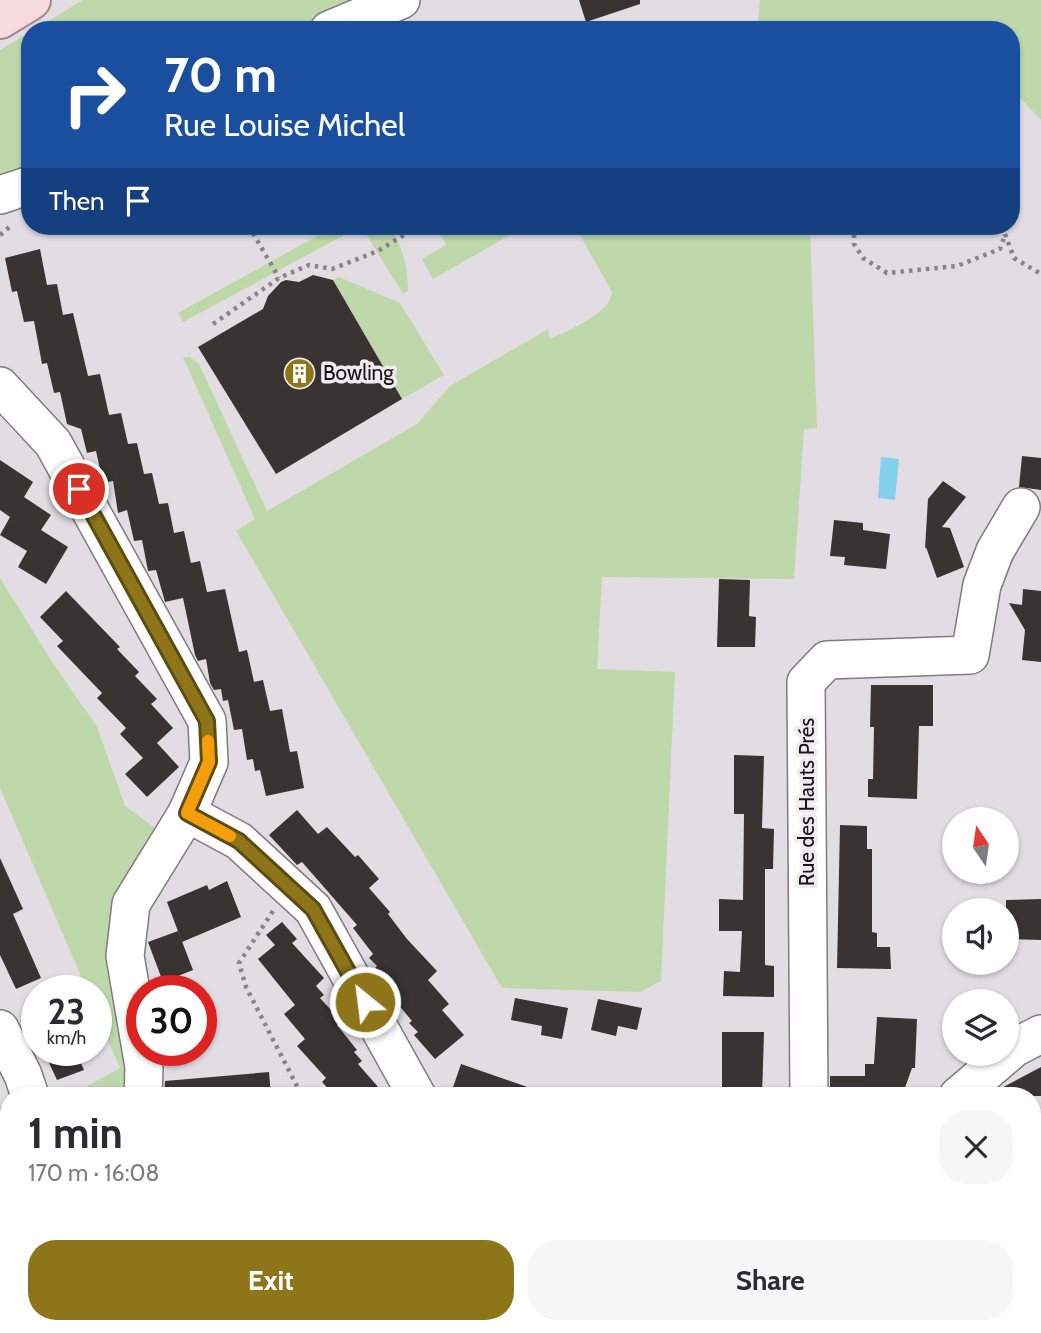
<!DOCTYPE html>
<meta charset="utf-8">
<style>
body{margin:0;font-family:Cabin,sans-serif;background:#f7f7f7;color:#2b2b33;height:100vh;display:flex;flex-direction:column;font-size:26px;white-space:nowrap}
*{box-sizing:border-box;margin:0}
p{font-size:23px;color:#7c7c81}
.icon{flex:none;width:38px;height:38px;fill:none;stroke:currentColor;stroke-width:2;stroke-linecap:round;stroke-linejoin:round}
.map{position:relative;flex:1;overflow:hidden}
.details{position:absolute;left:0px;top:1087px;width:1041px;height:247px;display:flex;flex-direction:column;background:#fff;border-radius:28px 28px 0 0;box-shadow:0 2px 5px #0004}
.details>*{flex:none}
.banner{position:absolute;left:21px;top:21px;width:999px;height:214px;border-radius:28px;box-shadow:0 2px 5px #0004;background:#1a4fa0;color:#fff;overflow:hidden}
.needle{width:46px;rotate:347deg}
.buttons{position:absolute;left:942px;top:807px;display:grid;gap:14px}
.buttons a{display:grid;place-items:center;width:77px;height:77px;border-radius:50%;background:#fff;box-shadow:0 2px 5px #0004;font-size:35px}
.speed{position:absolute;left:21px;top:975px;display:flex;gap:14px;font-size:35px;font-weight:700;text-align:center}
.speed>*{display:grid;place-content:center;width:91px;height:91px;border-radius:50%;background:#fff;box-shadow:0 2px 5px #0004;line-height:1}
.speed small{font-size:18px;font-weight:400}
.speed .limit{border:10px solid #d22;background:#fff;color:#111}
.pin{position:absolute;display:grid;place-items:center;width:60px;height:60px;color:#fff;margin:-30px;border:4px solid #fff;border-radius:50%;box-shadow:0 2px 7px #0007}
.me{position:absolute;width:77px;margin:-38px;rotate:331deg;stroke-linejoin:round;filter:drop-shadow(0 0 5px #0008)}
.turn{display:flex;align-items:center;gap:24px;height:147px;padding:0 28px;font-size:32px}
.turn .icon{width:91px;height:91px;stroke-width:2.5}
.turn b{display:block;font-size:49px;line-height:60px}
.then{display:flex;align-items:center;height:66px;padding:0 28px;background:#0003;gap:14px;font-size:26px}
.round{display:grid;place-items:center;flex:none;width:74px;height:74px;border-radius:28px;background:#f7f7f7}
.summary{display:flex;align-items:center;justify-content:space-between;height:119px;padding:0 28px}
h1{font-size:42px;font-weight:700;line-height:52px}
.primary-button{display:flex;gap:14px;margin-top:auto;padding:14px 28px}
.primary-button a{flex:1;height:80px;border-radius:28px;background:#8e751a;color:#fff;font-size:28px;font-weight:700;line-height:80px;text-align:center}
.primary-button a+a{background:#f7f7f7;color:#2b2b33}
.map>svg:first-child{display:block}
.green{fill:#bfd8a9}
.water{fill:#84d0ef}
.building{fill:#393431}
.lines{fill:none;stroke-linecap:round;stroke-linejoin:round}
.minor-casing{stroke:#807b80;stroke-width:40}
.major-casing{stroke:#a4868a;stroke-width:42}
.path{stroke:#888488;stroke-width:4.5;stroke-dasharray:3.5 5;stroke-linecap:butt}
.minor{stroke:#fff;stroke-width:37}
.major{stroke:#f7dbdf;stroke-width:38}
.route-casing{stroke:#5c4c11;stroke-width:18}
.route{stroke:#8e751a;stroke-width:12}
.slow{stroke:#f59e0b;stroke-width:12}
.labels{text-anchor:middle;stroke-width:7;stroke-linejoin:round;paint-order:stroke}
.poi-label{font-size:21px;fill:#161416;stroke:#f0ebef;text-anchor:start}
.street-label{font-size:21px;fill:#161416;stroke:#f0ebef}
</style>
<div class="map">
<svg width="1041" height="1333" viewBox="0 0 1041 1333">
<rect width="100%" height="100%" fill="#e2dde2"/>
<g class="green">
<path d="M83 0H367L289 30H34Z"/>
<path d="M760 0H1041V120L1012 89V30H757Z"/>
<path d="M30 32V164L0 176V50Z"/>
<path d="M335 226H389C403 247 408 266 408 291L403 294 361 226 183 322 178 313Z"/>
<path d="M437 226H526L433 279 422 259 446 245Z"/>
<path d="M575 226H810L817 428 804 429 794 579 602 577 597 669 675 672 661 981 640 992 502 988 236 531 255 519 183 357H190L199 364 267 511 417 424 450 386 548 329 550 339C568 330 611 314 612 292Z"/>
<path d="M339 277 400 303 444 375 402 399 333 280Z"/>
<path d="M0 578 51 660 97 727 125 806 159 831 113 905 130 1095H71L120 1068 96 1012V990H87L0 788Z"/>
<path d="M0 1106H9V1227L0 1216Z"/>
</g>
<path class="water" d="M881 457 899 459 895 500 878 498Z"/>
<g class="building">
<path d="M579 0H640V4L586 22Z"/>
<path d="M40 249 47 285 57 284 63 315 73 313 88 376 100 374 109 415 121 413 128 444 137 443 144 474 152 473 159 504 168 503 174 533 184 531 191 563 200 561 207 592 225 589 239 652 247 650 254 682 263 680 270 711 282 709 290 752 297 751 304 788 266 796 260 770 255 771 253 759 247 760 242 729 234 730 228 700 223 701 221 689 214 690 210 683 206 659 198 661 195 655 183 598 165 602 156 570 148 571 142 540 134 541 127 510 118 513 113 481 103 483 96 451 87 453 81 429 67 424 60 392 54 393 47 363 42 364 34 321 24 322 17 291 12 292 5 258Z"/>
<path d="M313 275 333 280 402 399 276 474 198 347 263 309 268 296 281 282 286 280 299 282Z"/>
<path d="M1022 456 1041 458V490L1019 487Z"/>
<path d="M0 460 33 482 24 497 51 515 41 530 68 547 46 584 18 567 27 551 0 535 10 517 0 510Z"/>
<path d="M943 481 966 497 942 527 950 528 964 567 937 578 926 547 925 549 928 499Z"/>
<path d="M834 520 863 523V530L890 534 886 569 844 565 845 557 830 556Z"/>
<path d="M719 579 750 580 749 616 756 617 755 647H717Z"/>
<path d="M1023 589 1041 591V662L1022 660 1025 630 1009 603 1022 605Z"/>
<path d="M66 591 120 647 117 649 139 672 135 676 157 699 151 704 173 728 157 743 179 767 147 797 125 774 143 758 120 734 126 728 97 698 102 693 57 646 63 641 40 617Z"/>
<path d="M871 685H933V726H919L917 799 868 797V779H873L874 727H870Z"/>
<path d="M734 755 764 756 762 828 774 829 773 869H765V965L774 966V997L723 996 724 971 740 972 742 931H719V899L743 900 744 814H734Z"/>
<path d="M297 810 318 834 327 827 355 857 358 855 379 879 369 888 390 912 388 914 407 939 437 971 428 980 449 1004 442 1010 464 1035 435 1059 414 1035 418 1032 409 1023 412 1021 392 997 397 992 375 968 377 966 369 958 373 954 353 928 357 925 302 862 297 865 269 835Z"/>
<path d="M840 825 867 826V849H872V932L877 933V947H890L891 969 837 968Z"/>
<path d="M0 858 23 909 13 914 41 978 16 989 0 955Z"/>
<path d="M227 881 241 917 182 942 167 902 207 885 209 890Z"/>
<path d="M1041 899V940L1006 939V900Z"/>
<path d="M282 922 297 939 292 943 324 978 316 986 324 995 320 998 341 1021 337 1025 357 1050 354 1052 362 1061 358 1064 386 1096H335L322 1082 326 1078 297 1046 305 1039 284 1014 295 1005 258 959 275 945 266 935Z"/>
<path d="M178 931 193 970 163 982 148 942Z"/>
<path d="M515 998 568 1008 562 1039 541 1035 542 1026 511 1020Z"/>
<path d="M598 999 642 1008 637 1030 618 1026 616 1036 591 1030Z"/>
<path d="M877 1017 917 1019 915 1068H912L902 1096H830V1076H865V1064H874Z"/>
<path d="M722 1032H764L762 1096H722Z"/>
<path d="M43 1050H75L84 1070 57 1080Z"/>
<path d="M461 1064 542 1092V1096H450Z"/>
<path d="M1041 1067V1096H991L996 1091Z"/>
<path d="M269 1072 271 1096H164L165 1081Z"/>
</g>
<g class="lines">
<defs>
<g id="minor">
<path d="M329 30 401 0"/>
<path d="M0 195 30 185"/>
<path d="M0 386 53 443 207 721 209 762 187 813 239 841 313 909 417 1096"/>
<path d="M0 1029 23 1075 30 1096"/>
<path d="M143 1096 144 1067 125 956 131 904 187 813"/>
<path d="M809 1096 806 682 827 660 970 655 982 585 995 551 1021 507"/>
<path d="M958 1096 1014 1048 1041 1034"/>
<path d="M1032 1247H1041"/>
<path d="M110 1325 114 1333"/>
<path d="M790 1333 791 1325"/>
</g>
<path id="major" d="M0 19 31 0"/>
</defs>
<use href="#minor" class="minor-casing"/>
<use href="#major" class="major-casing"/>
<g class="path">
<path d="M854 226V244L863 258 887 273 957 266 1000 249 1005 235"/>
<path d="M1002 226 1014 258 1041 274"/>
<path d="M253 233 279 278"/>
<path d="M0 235 13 224"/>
<path d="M213 324 279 278 309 265 332 269 378 251 404 235"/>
<path d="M273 911 239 963 246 987 302 1096"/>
<path d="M356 1325 359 1333"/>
</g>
<use href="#minor" class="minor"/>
<use href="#major" class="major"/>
</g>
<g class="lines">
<defs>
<path id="route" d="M79 489 207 721 209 762 187 813 239 841 313 909 365 1002"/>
</defs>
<use href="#route" class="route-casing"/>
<use href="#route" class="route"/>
<path class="slow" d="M208 741 209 762 187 813 230 836"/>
</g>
<defs>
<symbol id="building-disc" viewBox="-11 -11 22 22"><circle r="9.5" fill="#8e751a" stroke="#f0ebef"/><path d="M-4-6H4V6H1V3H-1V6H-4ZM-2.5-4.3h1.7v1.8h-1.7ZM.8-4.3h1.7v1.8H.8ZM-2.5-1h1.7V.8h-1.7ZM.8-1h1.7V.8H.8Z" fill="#fff"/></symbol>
</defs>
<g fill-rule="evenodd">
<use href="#building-disc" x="282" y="356" width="35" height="35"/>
</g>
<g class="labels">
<g class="poi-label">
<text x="323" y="380">Bowling</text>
</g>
<g class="street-label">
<text transform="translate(807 802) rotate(-90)" y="7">Rue des Hauts Prés</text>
</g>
</g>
</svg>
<div class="buttons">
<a><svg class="needle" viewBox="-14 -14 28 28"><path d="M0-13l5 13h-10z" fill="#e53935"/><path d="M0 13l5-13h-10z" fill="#7c7c81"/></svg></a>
<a><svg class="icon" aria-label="sound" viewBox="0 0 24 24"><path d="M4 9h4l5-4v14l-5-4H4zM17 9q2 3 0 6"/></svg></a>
<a><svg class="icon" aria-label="layers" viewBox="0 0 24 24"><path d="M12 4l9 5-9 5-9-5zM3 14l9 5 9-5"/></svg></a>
</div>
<div class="speed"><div>23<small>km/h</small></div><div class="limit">30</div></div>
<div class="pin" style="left:79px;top:489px;background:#d93025"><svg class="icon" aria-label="arrive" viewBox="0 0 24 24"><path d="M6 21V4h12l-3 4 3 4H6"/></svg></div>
<svg class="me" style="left:365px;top:1002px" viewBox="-20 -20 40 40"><circle r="17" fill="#8e751a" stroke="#fff" stroke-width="3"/><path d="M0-11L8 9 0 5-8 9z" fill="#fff"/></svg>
<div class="banner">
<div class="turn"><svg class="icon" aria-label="right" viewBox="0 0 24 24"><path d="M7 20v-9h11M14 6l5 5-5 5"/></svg><div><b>70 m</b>Rue Louise Michel</div></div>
<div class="then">Then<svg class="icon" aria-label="arrive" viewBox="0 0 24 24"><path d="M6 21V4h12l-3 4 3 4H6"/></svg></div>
</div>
<section class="details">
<div class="summary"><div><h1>1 min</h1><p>170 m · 16:08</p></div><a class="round"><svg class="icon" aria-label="close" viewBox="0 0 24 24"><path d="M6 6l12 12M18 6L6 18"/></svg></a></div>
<div class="primary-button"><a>Exit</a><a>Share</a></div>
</section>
</div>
